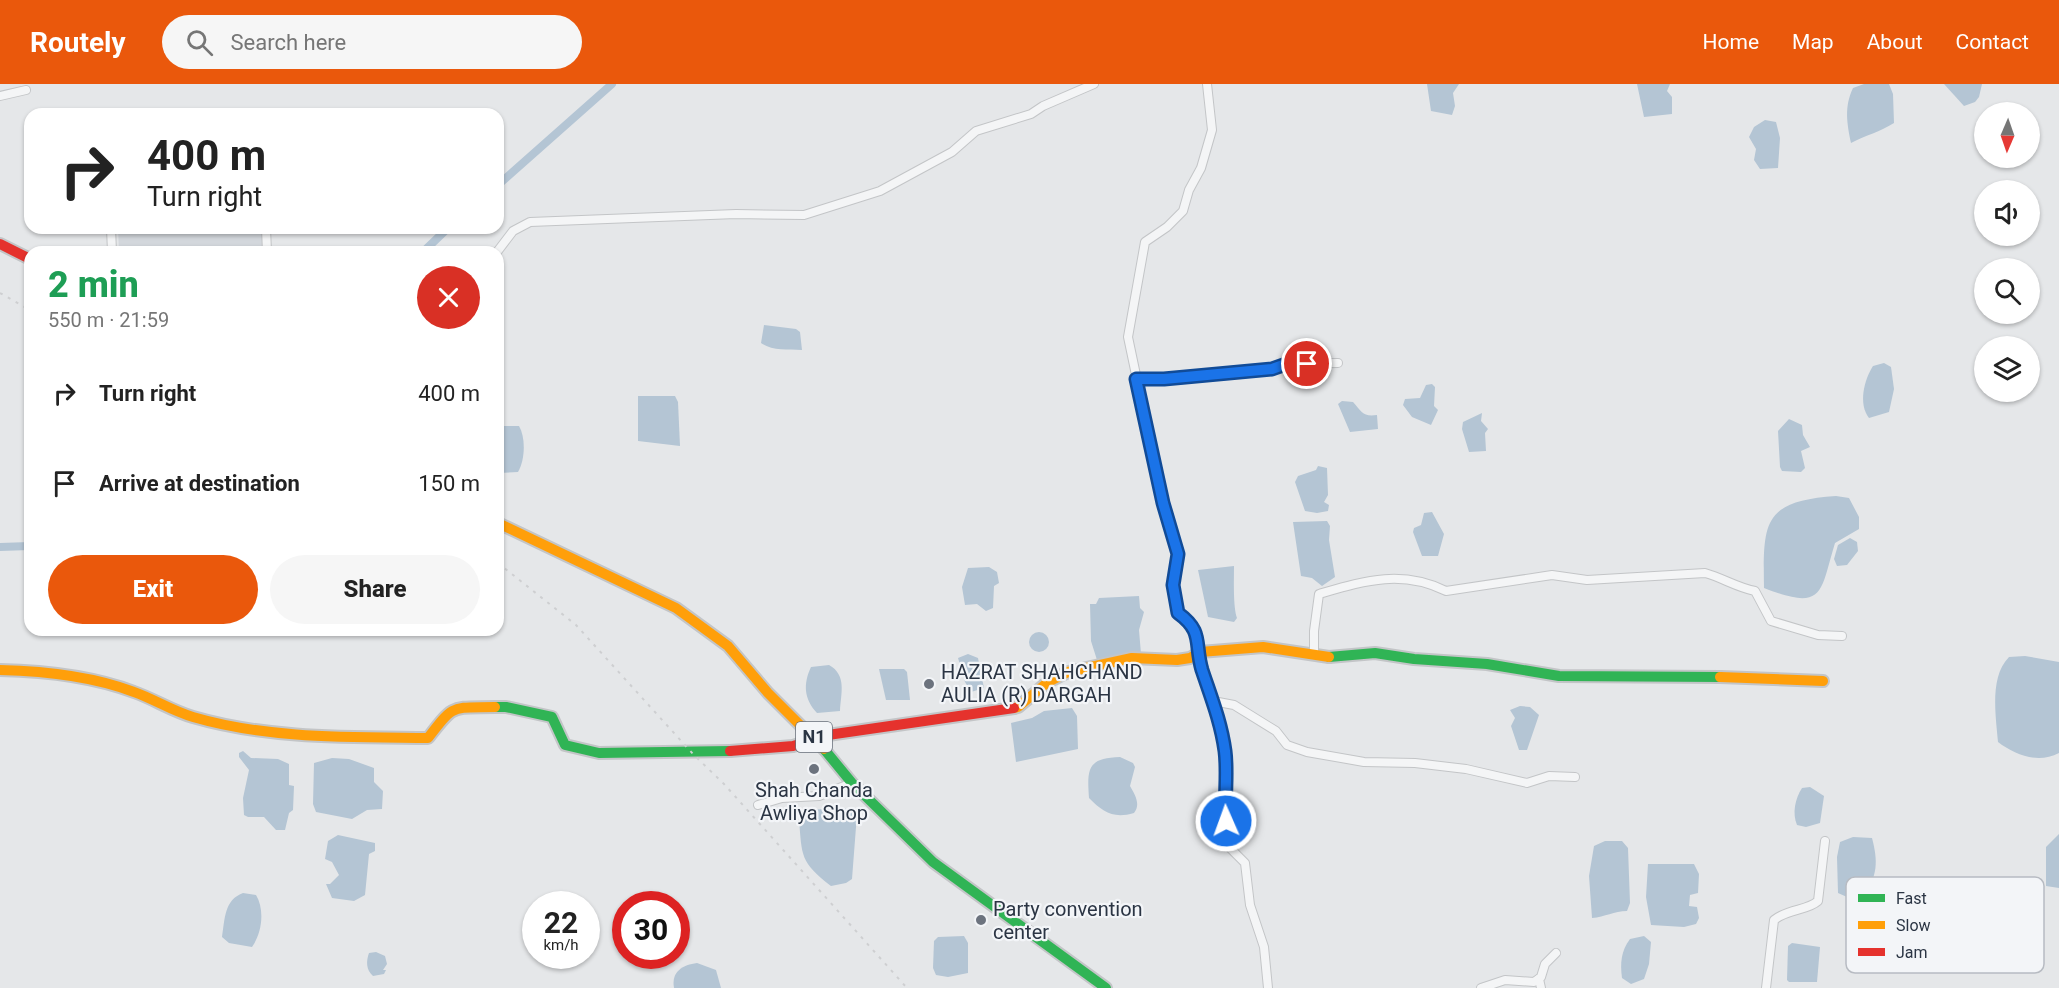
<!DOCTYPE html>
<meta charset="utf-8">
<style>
body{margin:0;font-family:Roboto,sans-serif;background:#f6f6f6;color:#222;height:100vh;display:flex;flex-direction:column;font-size:22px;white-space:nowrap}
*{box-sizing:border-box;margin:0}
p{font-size:20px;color:#767676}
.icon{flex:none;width:33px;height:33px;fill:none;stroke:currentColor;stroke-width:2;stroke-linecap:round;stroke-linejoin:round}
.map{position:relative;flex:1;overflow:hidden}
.panel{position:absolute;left:24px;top:162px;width:480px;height:390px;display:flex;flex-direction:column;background:#fff;border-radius:18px;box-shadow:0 2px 4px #0004}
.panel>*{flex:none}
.banner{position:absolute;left:24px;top:24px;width:480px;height:126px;border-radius:18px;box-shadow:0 2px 4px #0004;background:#fff;color:#222;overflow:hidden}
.needle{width:39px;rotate:182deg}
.buttons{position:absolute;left:1974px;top:18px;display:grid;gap:12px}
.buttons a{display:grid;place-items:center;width:66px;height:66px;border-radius:50%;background:#fff;box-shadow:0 2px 4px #0004;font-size:30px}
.speed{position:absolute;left:522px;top:807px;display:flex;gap:12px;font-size:30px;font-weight:700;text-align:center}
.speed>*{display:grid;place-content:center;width:78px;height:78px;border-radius:50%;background:#fff;box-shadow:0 2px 4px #0004;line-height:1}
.speed small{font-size:15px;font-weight:400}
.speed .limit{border:9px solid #d22;background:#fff;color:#111}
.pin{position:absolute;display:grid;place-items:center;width:51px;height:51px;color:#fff;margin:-26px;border:3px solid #fff;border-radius:50%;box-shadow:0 2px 6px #0007}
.me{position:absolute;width:66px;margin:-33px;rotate:358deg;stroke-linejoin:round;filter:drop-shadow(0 0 4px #0008)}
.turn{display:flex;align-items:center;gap:21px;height:126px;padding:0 24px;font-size:27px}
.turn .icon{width:78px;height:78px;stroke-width:2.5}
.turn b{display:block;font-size:42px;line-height:51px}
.round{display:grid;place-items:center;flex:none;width:63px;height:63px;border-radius:32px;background:#f6f6f6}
.summary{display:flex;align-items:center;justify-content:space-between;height:102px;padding:0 24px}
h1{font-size:36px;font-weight:800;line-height:45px;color:#1e9e55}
.button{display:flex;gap:12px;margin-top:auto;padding:12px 24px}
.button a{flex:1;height:69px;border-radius:36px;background:#ea580c;color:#fff;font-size:24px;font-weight:800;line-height:69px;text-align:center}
.button a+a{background:#f6f6f6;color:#222}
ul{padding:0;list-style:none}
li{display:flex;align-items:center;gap:18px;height:90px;padding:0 24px}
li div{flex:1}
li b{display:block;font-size:22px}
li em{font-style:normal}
header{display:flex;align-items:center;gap:36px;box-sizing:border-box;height:84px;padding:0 30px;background:#ea580c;color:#fff}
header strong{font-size:28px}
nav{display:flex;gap:33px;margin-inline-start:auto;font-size:21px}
.search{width:420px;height:54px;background:#f6f6f6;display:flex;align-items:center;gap:15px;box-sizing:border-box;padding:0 21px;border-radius:33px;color:#767676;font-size:22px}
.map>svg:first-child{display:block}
.built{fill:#d3d7dc}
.water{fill:#b4c5d4}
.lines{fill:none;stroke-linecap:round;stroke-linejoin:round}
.canal{stroke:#b4c5d4;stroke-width:8}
.street-casing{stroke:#c3c5c7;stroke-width:10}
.fast-casing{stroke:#c3c5c7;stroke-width:14}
.slow-casing{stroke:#c3c5c7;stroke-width:14}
.jam-casing{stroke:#c3c5c7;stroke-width:14}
.street{stroke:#f4f5f6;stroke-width:8}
.fast{stroke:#30b455;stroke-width:10}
.slow{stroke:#ff9f0a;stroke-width:10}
.jam{stroke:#e5322d;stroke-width:10}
.rail{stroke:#cecfd1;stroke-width:2;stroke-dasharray:3 6;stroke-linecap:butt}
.route-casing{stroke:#114b97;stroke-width:15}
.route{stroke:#1a73e8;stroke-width:10}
.poi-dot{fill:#6c737e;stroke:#f3f5f8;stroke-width:2}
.labels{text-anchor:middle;stroke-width:4.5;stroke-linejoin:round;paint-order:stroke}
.shield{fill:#f3f5f8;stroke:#676f7a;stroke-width:1.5}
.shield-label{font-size:18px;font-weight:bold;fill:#2b3544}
.poi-label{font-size:20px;fill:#2b3544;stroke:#f3f5f8;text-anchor:start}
.key{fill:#f3f5f8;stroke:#b7bbc2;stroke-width:1.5}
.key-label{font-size:16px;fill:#2b3544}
</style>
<header>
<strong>Routely</strong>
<div class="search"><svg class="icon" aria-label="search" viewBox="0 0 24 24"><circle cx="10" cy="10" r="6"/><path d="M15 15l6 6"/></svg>Search here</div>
<nav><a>Home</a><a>Map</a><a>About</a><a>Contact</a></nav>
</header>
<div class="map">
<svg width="2059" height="904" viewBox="0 0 2059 904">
<rect width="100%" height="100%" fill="#e5e7e9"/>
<path class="built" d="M118 144H262L263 168H119Z"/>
<g class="water">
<path d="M1427 0H1459L1453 9 1455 22 1452 31 1431 27Z"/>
<path d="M1637 0H1670L1667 7 1672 13V30L1644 33Z"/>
<path d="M1864 0H1889L1893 10 1894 39C1880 48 1866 51 1851 59 1847 39 1844 23 1853 4Z"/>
<path d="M1944 0H1982L1979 13 1975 18 1964 22Z"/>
<path d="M1765 36 1776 38 1780 54 1778 84 1760 85 1754 76 1756 65 1749 53 1754 43Z"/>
<path d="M764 241 796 245 800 248 802 266C787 265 773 267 761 259Z"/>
<path d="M1884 279 1891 283 1894 305 1889 328 1869 334C1858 320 1864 296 1873 282Z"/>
<path d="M1432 300 1435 303 1434 322 1438 326 1431 341 1412 333 1403 321 1405 315 1420 314 1426 301Z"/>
<path d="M638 312H675L678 318 680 362 638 357Z"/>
<path d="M1342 317 1353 318C1362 328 1363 333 1377 331L1378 345 1350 348 1338 320Z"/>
<path d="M1482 329 1481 337 1488 345 1485 349 1486 367 1469 368 1462 345 1463 338Z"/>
<path d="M1789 335 1802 341 1803 351 1810 363 1801 367 1805 384 1801 388 1782 387 1780 383 1778 347Z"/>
<path d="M498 342H519C526 354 525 376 518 388L498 389Z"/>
<path d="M1318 382 1327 384 1328 411 1324 418 1329 421 1328 427 1317 429 1305 427 1295 398 1298 392 1316 386Z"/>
<path d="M1836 412 1849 414 1859 433V445L1835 459C1820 508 1825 528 1764 504 1763 438 1763 417 1836 412Z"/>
<path d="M1432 428 1444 450 1438 472H1422L1413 448 1414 444 1421 441 1424 429Z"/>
<path d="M1327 437 1330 442 1329 456 1335 493 1322 502 1312 494 1301 492 1293 438Z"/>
<path d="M1850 454 1857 458 1858 467 1847 481 1837 482 1834 475 1838 461Z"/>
<path d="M1234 482C1234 495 1233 523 1237 534L1234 538 1208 533 1198 486Z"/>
<path d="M989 483 997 488 999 499 994 502 993 524 986 527 977 520 965 521 962 503 968 484Z"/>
<path d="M1139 512 1140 524 1144 528 1139 546 1141 570 1097 576 1091 557 1090 520H1096L1099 514Z"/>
<circle cx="1039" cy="558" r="10"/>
<path d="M968 570 978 574 984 604 971 608 965 598 958 574Z"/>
<path d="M2025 572 2059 578V669C2038 680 2015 671 1998 658 1996 633 1989 593 2009 573Z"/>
<path d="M829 581C847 591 841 609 840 627L817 629C804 615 803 600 811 583Z"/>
<path d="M879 585H904L907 588 910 616H886Z"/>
<path d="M1520 622 1530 623 1539 631 1527 666H1519L1511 642 1515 634 1510 626Z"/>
<path d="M1072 624 1077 632 1078 665 1016 678 1011 639 1032 634 1044 627Z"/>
<path d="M243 667 251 674 278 675 289 680V701L294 702 293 726 289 729 285 746H276L264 733H248L244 731 243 714 249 686 239 673V669Z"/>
<path d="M1120 673 1133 679 1135 683 1130 702C1135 711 1141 720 1134 729 1113 735 1103 728 1089 714 1087 685 1087 674 1120 673Z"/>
<path d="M332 674 349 675 374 684V698L383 707 382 725 367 726 352 735 316 728 313 720 314 679Z"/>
<path d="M1810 703 1824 712 1820 739 1806 743 1797 741C1792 729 1795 715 1802 704Z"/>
<path d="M844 724 857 730 852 795 846 799 831 802C800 778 802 772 799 735L806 726Z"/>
<path d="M2059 750V804L2046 802V763Z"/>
<path d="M338 751 375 759V767L369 770 365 811 354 817 332 814 326 800H330L339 791 332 778 325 775 328 757Z"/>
<path d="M1853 753 1872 754C1878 777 1878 792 1863 812L1847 813 1838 809 1837 773 1840 758Z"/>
<path d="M1605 757H1622L1628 764 1630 819 1627 827C1614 827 1605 833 1592 834L1589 792 1594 762Z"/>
<path d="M1648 780H1694L1699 790 1698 809 1690 811 1689 822 1697 823 1699 834 1696 840 1684 843 1651 841 1646 813Z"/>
<path d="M243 809 256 811C265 826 262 849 252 863L229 859 222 853C225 835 224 816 243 809Z"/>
<path d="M964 852 968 859V889L948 893 936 891 933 884 934 857 938 853Z"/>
<path d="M1644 852 1651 858 1649 880 1644 895 1631 900 1622 894C1620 879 1621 867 1630 855Z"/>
<path d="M1792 859 1820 863 1817 898H1789L1787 896 1788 862Z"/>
<path d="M376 868 385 872 387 880 383 886H386L384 890 373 892C366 886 366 877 369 869Z"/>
<path d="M697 879 716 886 721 904H674C671 887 683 881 697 879Z"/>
</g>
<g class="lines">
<g class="canal">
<path d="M498 101 612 0"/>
<path d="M423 168 448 144"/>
<path d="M0 463 30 462"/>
</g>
<defs>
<g id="street">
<path d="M1207 0 1212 46 1201 84 1189 106 1183 127 1167 143 1145 158 1128 253 1163 419 1178 470 1173 502 1177 529 1195 545 1201 582 1217 626 1225 666 1224 713 1228 762 1245 779 1250 821 1264 863 1268 904"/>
<path d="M0 12 26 6"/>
<path d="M111 144 112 168"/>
<path d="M266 144 267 168"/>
<path d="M497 168 513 147 530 138 736 130 804 131 880 107 952 68 976 47 1031 30 1043 22 1094 0"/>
<path d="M1136 295C1204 296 1270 279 1338 279"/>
<path d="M1314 571V547L1319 510C1364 497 1401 485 1446 507L1552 491 1587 496 1705 489C1723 494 1736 503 1755 507L1771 537 1818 551 1842 552"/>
<path d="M1213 617 1234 621 1276 647 1287 661 1307 668 1364 678 1415 679 1466 685 1527 699 1549 692 1575 693"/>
<path d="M758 721 782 714 819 712 852 699"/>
<path d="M1539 895 1541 904"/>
<path d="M1481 904 1505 896 1534 898 1541 893 1545 880 1556 869"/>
<path d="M1766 904 1774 836C1789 824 1807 827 1818 817L1825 757"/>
</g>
<g id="fast">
<path d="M1329 573 1375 569 1414 575 1487 580 1559 592 1720 593"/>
<path d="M495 623H506L552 633 565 661 599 669 730 667"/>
<path d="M824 665 852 699 933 778 1106 904"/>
</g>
<g id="slow">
<path d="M498 439 676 524 728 562 768 609 824 665"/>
<path d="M0 586C45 587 92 592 134 608 154 615 172 627 193 633 268 655 350 653 428 654 455 619 451 624 495 623"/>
<path d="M1720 593 1823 597"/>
<path d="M1014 624 1018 623 1048 598 1068 588 1132 574 1177 576 1190 574 1200 568 1263 563 1329 573"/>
</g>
<g id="jam">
<path d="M0 160 30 175"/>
<path d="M730 667 793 662 828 651 1014 624"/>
</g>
</defs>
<use href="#street" class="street-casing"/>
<use href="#fast" class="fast-casing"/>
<use href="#slow" class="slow-casing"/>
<use href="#jam" class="jam-casing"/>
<use href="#street" class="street"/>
<use href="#fast" class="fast"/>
<use href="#slow" class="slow"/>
<use href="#jam" class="jam"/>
<g class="rail">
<path d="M0 209 30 226"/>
<path d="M498 479 576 541 693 670 724 700 907 904"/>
</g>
</g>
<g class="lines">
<defs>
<path id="route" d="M1226 737C1224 713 1228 690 1225 667 1221 638 1211 613 1202 586 1194 559 1204 548 1178 529L1173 501 1178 470 1163 419 1136 295H1164L1272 285 1286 280H1307"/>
</defs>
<use href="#route" class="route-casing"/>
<use href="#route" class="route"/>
</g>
<g class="poi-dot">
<circle cx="929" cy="600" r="6"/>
<circle cx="814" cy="685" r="6"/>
<circle cx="981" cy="836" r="6"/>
</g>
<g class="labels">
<rect class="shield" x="796" y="638" width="36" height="30" rx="4.5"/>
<g class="shield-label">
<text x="814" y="659">N1</text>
</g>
<g class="poi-label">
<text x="941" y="595">HAZRAT SHAHCHAND<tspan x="941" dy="23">AULIA (R) DARGAH</tspan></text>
<text x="814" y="713" text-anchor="middle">Shah Chanda<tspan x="814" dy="23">Awliya Shop</tspan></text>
<text x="993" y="832">Party convention<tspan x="993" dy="23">center</tspan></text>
</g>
</g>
<rect x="1846" y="793" width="198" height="96" rx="9" class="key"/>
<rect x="1858" y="810" width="27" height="8" fill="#30b455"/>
<rect x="1858" y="837" width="27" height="8" fill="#ff9f0a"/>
<rect x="1858" y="864" width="27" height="8" fill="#e5322d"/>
<g class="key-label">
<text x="1896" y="820">Fast</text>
<text x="1896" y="847">Slow</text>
<text x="1896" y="874">Jam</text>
</g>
</svg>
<div class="buttons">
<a><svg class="needle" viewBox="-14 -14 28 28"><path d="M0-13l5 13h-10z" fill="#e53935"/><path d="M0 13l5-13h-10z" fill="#767676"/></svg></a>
<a><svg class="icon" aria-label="sound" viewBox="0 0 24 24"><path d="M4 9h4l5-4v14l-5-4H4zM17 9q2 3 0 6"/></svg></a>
<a><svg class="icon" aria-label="search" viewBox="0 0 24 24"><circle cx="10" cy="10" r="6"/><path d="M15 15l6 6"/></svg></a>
<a><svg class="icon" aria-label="layers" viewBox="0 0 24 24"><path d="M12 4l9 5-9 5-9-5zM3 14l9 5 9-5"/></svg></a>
</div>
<div class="speed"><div>22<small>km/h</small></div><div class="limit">30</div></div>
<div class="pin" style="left:1307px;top:280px;background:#d93025"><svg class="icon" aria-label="arrive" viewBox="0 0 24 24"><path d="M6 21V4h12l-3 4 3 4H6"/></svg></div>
<svg class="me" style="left:1226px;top:737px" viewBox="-20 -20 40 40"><circle r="17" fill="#1a73e8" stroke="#fff" stroke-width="3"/><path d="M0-11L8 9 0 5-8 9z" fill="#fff"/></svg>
<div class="banner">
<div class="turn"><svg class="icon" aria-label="right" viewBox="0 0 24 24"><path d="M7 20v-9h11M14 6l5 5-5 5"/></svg><div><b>400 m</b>Turn right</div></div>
</div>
<section class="panel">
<div class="summary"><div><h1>2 min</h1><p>550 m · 21:59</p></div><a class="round" style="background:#d93025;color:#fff"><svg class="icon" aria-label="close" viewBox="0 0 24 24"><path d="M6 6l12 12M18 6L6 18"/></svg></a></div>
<ul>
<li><svg class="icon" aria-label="right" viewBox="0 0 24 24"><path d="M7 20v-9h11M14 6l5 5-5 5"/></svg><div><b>Turn right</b></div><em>400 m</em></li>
<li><svg class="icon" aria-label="arrive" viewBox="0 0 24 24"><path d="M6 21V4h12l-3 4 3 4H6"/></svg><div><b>Arrive at destination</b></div><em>150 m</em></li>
</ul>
<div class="button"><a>Exit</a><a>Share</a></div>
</section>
</div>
